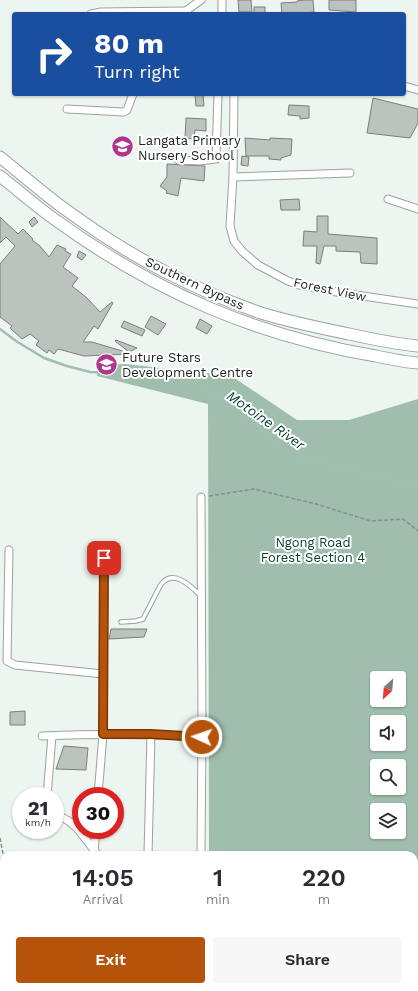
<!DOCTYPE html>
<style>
body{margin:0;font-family:"Work Sans",sans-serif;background:#f7f7f7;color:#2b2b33;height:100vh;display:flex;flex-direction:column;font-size:15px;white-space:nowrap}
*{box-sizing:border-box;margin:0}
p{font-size:13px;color:#7c7c81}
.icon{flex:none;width:22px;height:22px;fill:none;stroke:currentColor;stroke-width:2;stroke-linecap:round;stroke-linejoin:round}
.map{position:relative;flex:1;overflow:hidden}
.details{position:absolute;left:0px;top:851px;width:418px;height:140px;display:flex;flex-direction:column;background:#fff;border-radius:12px 12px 0 0;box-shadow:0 1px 3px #0004}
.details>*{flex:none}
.hud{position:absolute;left:12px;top:12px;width:394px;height:84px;border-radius:4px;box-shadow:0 1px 3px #0004;background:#1a4fa0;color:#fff;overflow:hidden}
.needle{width:26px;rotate:206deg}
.controls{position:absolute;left:370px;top:671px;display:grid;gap:8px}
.controls a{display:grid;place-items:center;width:36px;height:36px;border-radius:4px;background:#fff;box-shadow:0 1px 3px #0004;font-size:20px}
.speed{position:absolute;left:12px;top:787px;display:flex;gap:8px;font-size:20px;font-weight:700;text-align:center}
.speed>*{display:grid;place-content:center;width:52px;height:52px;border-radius:50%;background:#fff;box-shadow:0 1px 3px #0004;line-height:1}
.speed small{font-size:10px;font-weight:400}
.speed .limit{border:6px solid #d22;background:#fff;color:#111}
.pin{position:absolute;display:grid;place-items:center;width:34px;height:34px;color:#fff;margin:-17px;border-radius:8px;box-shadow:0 2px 6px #0006}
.me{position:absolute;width:44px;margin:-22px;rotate:273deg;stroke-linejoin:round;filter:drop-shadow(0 0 3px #0008)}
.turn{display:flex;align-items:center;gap:14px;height:84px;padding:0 16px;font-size:18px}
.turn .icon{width:52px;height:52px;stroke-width:2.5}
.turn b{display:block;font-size:28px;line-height:34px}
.eta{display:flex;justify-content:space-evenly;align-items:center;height:68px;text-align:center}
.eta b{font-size:24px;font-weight:600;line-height:28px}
.cta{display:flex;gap:8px;margin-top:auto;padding:8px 16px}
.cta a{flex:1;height:46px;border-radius:4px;background:#b45309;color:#fff;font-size:16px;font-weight:600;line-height:46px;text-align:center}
.cta a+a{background:#f7f7f7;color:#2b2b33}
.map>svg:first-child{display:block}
.forest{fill:#9fbead;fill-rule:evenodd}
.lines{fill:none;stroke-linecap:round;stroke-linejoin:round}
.stream{stroke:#a0c0af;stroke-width:2.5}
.building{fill:#bcc3bf;stroke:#79807c}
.service-casing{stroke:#9ba29e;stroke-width:5.5}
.minor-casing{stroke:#9ba29e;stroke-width:9}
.trunk-casing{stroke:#9ba29e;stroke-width:13}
.path{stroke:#888e8b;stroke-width:1.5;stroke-dasharray:4 2;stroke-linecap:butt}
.service{stroke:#fff;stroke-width:3.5}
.minor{stroke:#fff;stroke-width:7}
.trunk{stroke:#fff;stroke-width:11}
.route-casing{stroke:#753606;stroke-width:10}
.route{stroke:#b45309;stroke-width:7}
.labels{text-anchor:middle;stroke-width:4;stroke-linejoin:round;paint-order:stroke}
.poi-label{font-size:13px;fill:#1c1f1e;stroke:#fff;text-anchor:start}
.street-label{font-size:13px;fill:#1c1f1e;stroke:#fff}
.park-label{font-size:13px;fill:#04432c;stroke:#fff}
.water-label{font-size:14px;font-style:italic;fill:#04422c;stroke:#fff}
</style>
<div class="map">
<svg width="418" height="991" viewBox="0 0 418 991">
<rect width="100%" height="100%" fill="#edf5f1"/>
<path class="forest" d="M126 364 186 371 230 375 297 420H349L418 399V991H208V987H414V855H209L208 404 97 376V365ZM377 678H399V700H377ZM377 722H399V744H377ZM377 766H399V788H377ZM377 810H399V832H377Z"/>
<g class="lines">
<g class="stream">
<path d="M0 329 16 341 44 358 67 366 90 372 163 374 196 379 204 392 220 399 296 456 418 486"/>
<path d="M0 864 4 872"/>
<path d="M38 987 39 991"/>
</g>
</g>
<g class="building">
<path d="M238 0H251L252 12H239Z"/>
<path d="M304 0H313L314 12 303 13V14H282L281 3 297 2V1Z"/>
<path d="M329 0H356V12L329 10Z"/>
<rect x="254" y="7" width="11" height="7"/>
<path d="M195 94H203L204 106H196Z"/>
<path d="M373 98 418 109V123L410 138 367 133Z"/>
<path d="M289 105 309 106V118L300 119V116L288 115Z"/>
<path d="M186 118 206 119V131L195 130 194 139 185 138Z"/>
<path d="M245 138 270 140V138L292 139 291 155 281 158V160L269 159V156H246Z"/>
<path d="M242 156 249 157 248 166 241 165Z"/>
<path d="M167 164 205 166 204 181 181 178 178 196 166 193 167 191 160 186 167 177Z"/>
<path d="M299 199 300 210H281L280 200Z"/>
<path d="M317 216H328V234L377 238V264L361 263 360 252 336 251V246H324L320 264 316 263 317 246H303L304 231 317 232Z"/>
<path d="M0 217 18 234 23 229 33 239 32 240 40 246 49 257 57 245 66 249 65 251 71 254 63 267 78 278 72 286 87 298 100 312 112 302 113 303 98 329 94 326 83 342H92L129 353V354L84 356 58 349 54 354 49 350 47 353 36 345 39 341 30 334 22 339 10 328 12 326 0 317V264L15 246 6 237 0 243Z"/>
<path d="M34 217 38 222 32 227 29 222Z"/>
<path d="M79 251 86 255 82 260 77 257Z"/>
<path d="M151 316 166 324 158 335 145 327Z"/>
<path d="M200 319 212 326 207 334 196 328Z"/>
<path d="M124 321 145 330 142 336 121 327Z"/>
<path d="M116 340 137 348 129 352 115 341Z"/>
<path d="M111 629H147L144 637 109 639Z"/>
<path d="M25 711V725H10V712Z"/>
<path d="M64 746 88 748 86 770 56 769Z"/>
<path d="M21 805V818H13L15 806Z"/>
</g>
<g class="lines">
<defs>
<path id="service" d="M121 622 136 621 143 619 160 586C172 567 191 586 201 596"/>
<g id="minor">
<path d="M183 13 201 0"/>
<path d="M91 14 101 12 187 11"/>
<path d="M222 14V0"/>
<path d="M404 86 418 90"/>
<path d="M234 94 233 177 230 226 234 241 242 251 258 265 288 281 299 285 342 293 418 304"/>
<path d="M67 109 124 112 127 110 133 94"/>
<path d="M178 160 199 161 216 159 218 94"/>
<path d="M233 177 350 173"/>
<path d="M388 199 418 209"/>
<path d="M9 550 7 661 15 665 103 674"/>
<path d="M42 736C95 734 148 734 202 737"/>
<path d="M47 796 52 736"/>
<path d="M98 796 103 734 104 558"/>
<path d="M55 813 70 822 77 828 98 855"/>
<path d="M94 852 96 830"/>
<path d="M148 855 151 734"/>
<path d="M201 855 202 731 201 497"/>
<path d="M98 987V991"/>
<path d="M145 991V987"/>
<path d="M199 991V987"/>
</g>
<g id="trunk">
<path d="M0 157C25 177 49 199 76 217 131 257 197 291 261 313 290 322 320 328 349 334 372 339 395 344 418 346"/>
<path d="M0 176C19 191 37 207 57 221 155 292 257 336 376 356 390 359 404 362 418 363"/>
</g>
</defs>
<use href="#service" class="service-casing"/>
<use href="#minor" class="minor-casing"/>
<use href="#trunk" class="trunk-casing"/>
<g class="path">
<path d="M209 496 254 489 316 504 371 521 403 519 418 531"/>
<path d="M0 838 4 859"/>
<path d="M0 869 4 868"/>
<path d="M46 987V991"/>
</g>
<use href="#service" class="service"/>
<use href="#minor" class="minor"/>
<use href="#trunk" class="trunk"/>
</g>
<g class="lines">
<defs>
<path id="route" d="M104 558 103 734H150L202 737"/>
</defs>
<use href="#route" class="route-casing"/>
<use href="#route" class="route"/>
</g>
<defs>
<symbol id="school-disc" viewBox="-11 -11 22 22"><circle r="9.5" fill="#af378b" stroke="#fff"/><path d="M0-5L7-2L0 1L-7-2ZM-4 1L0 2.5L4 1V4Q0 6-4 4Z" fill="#fff"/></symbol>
</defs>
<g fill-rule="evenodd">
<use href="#school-disc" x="110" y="134" width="25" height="25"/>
<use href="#school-disc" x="94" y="352" width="25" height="25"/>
</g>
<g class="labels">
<g class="poi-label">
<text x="138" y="145">Langata Primary<tspan x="138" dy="15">Nursery School</tspan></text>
<text x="122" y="362">Future Stars<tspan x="122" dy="15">Development Centre</tspan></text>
</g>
<g class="street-label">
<text transform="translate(195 283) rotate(25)" y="5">Southern Bypass</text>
<text transform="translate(330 289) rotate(12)" y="5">Forest View</text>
</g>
<g class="park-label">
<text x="313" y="547">Ngong Road<tspan x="313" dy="15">Forest Section 4</tspan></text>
</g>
<g class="water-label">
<text transform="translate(266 420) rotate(35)" y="5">Motoine River</text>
</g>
</g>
</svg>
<div class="controls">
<a><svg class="needle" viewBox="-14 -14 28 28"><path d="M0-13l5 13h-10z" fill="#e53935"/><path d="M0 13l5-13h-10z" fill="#7c7c81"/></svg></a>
<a><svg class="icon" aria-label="sound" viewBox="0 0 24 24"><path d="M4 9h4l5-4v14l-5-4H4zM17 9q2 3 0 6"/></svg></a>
<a><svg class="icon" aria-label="search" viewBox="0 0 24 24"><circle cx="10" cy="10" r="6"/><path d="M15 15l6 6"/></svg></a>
<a><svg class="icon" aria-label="layers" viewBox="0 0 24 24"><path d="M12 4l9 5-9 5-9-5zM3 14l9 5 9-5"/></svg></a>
</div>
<div class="speed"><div>21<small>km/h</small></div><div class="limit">30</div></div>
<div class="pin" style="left:104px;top:558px;background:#d93025"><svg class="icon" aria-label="arrive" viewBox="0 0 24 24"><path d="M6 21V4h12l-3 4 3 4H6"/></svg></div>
<svg class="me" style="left:202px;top:737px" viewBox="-20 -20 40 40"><circle r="17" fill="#b45309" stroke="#fff" stroke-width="3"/><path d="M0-11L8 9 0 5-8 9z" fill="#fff"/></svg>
<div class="hud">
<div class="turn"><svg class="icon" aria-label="right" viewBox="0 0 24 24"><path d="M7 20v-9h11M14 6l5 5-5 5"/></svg><div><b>80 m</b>Turn right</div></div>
</div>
<section class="details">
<div class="eta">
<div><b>14:05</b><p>Arrival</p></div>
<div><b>1</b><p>min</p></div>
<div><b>220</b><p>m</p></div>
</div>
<div class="cta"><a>Exit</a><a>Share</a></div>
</section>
</div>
